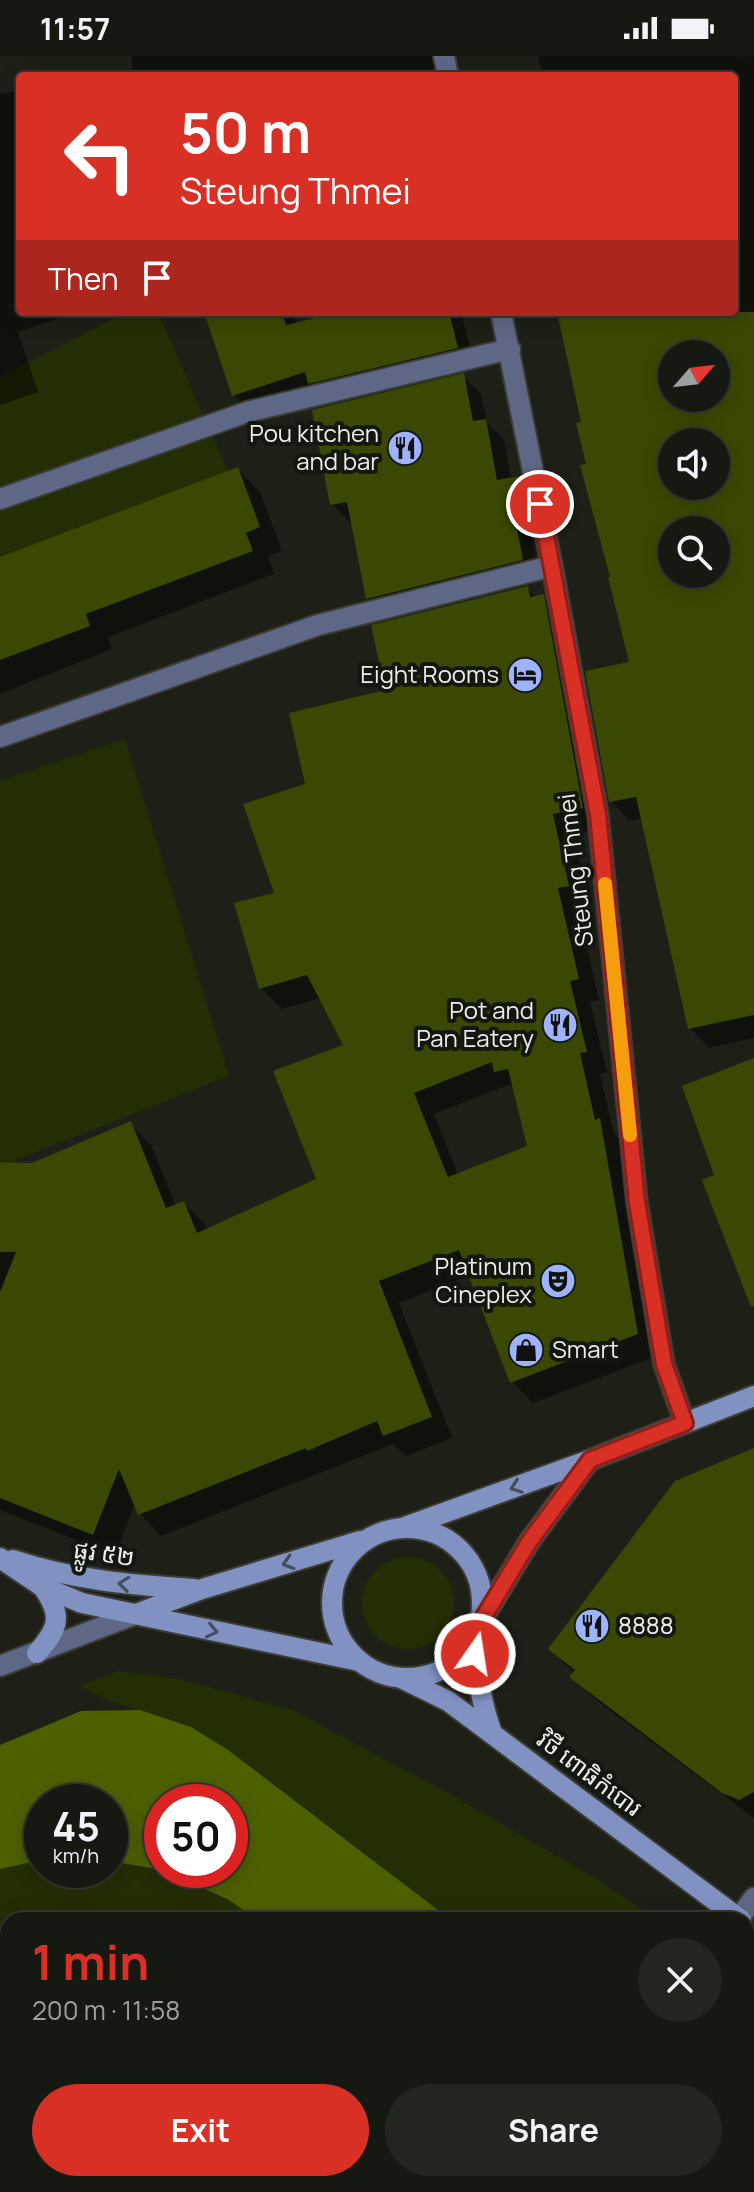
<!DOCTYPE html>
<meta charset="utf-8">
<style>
body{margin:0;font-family:Manrope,"Noto Sans Khmer",sans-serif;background:#232520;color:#f1f3f6;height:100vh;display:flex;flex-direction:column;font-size:30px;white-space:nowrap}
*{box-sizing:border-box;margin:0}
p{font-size:26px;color:#9ea09f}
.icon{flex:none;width:44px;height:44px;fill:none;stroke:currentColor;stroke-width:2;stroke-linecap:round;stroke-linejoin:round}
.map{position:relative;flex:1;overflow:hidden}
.drawer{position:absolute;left:0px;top:1856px;width:754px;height:280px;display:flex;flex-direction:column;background:#161812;border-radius:24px 24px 0 0;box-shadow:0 4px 20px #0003,0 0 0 2px #353732}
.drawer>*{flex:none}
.guide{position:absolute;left:16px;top:16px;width:722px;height:244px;border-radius:8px;box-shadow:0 4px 20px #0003,0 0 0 2px #353732;background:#d93025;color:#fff;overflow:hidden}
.needle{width:52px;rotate:62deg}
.tools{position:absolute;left:658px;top:284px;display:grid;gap:16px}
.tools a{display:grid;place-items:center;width:72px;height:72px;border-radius:50%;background:#161812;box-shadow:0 4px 20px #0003,0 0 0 2px #353732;font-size:40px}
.speed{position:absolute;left:24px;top:1728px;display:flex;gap:16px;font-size:40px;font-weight:700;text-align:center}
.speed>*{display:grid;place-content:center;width:104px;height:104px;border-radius:50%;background:#161812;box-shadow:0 4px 20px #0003,0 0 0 2px #353732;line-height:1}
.speed small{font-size:20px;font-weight:400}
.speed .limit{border:12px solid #d22;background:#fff;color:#111}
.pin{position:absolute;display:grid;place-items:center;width:68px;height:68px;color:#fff;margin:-34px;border:4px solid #fff;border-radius:50%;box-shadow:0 2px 8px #0007}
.me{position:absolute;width:88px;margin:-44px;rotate:13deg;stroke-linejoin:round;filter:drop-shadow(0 0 6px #0008)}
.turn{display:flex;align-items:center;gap:28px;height:168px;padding:0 32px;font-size:36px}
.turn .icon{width:104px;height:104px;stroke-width:2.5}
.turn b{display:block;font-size:56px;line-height:68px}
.then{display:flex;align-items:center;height:76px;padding:0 32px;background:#0003;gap:16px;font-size:30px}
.round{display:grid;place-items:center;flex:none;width:84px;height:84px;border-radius:42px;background:#232520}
.headline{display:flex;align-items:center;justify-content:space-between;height:136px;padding:0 32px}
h1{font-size:48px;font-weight:700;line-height:60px;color:#d93025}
.primary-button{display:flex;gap:16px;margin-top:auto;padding:16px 32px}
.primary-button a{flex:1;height:92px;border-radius:48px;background:#d93025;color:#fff;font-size:32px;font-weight:700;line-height:92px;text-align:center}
.primary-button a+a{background:#232520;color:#f1f3f6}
.status{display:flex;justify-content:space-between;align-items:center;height:56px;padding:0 40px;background:#161812;direction:ltr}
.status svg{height:22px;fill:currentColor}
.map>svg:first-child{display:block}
.green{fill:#242e05}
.water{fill:#4d6000}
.shadow{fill:#0007;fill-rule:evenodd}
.building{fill:#3a4803;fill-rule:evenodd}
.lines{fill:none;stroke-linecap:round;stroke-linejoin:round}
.service-casing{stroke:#3b3d35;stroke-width:24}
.minor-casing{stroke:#3b3d35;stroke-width:24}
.tertiary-casing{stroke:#3b3d35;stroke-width:24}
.secondary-casing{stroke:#3b3d35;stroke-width:24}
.service{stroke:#5e6886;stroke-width:20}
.minor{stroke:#5e6886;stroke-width:20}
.tertiary{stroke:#5e6886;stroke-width:20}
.secondary{stroke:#8191c2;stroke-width:20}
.oneway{stroke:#454e60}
.route-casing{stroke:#8d1f18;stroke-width:20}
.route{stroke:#d93025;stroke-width:14}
.slow{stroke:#f59e0b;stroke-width:14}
.labels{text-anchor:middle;stroke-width:8;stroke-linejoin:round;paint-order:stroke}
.poi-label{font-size:24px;fill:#eceee9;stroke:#14170f;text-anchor:end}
.street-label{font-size:24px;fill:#eceee9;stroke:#14170f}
</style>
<div class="status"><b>11:57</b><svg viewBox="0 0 49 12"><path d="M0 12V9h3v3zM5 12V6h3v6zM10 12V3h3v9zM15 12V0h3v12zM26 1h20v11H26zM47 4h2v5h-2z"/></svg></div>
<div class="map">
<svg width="754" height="2136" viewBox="0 0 754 2136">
<rect width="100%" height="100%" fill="#1e2018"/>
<g class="green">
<path d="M127 256H158L231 423 0 539V321Z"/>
<path d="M125 683 229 1020 10 1106 0 1104V725Z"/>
<circle cx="408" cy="1547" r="46"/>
<path d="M119 1615 183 1624 292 1654 448 1737 595 1822 657 1864H451L191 1671 113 1646 79 1630Z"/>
<path d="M42 1804V1814H110V1805L162 1814 229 1844 257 1864H8V1899L0 1900V1813Z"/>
<path d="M746 1924 754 1929V2100L746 2095Z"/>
<path d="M487 2128H564L573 2136H496Z"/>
</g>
<g class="water">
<path d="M140 1654 191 1671 228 1694 451 1864H257L229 1844 163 1814H230V1746H162V1814L110 1805V1746H42V1804L0 1813V1689L81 1655Z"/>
<path d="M746 2095 754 2100V2136H573L564 2128H746Z"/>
</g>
<g class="shadow">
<path d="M131 0H437L448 20H133Z"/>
<path d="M538 0H754V982L709 992 690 972 643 762 630 765 611 745 631 607 558 256H734V20H543ZM672 298H716V342H672ZM672 386H716V430H672ZM672 474H716V518H672Z"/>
<path d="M20 34V256H78L18 276 38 336 0 349V38Z"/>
<path d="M206 256H293L297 269 348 256H461L475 310 252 358 234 339Z"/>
<path d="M463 320 481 338 487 367 504 383 511 424 520 422 538 440 544 471 531 473 540 522 386 561 368 542 353 465 350 466 332 448Z"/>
<path d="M237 413 260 436 282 495 268 500 274 518 108 581 112 593 0 638V504Z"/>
<path d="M527 532 537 542 543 540 565 562 604 772 573 779 589 851 578 853 599 944 590 946 607 1016 600 1018 614 1078 621 1085 659 1299 533 1347 512 1326 470 1219 399 1247 452 1382 406 1400 393 1388 161 1480 140 1458 135 1447 115 1499 0 1454V1108L33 1109 130 1068 151 1089 176 1150 183 1147 205 1168 207 1175 318 1124 345 990 321 942 282 953 261 932 277 838 307 729 387 636ZM510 1028 516 1034 530 1091 458 1119 434 1058Z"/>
<path d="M754 1394V1762L595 1643 572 1621 575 1617 550 1593Z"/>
<path d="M8 1938V2063L0 2065V1939Z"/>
<path d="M141 2128H445L438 2136H242L240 2129 231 2136H142Z"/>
</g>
<g class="building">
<path d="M204 256H282L286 269 341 256H449L458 292 308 328 305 316 232 340Z"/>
<path d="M557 256H754V959L688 973 636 741 609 746 585 615 629 606 608 521H610L580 409 586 408 576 367 581 366ZM672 298H716V342H672ZM672 386H716V430H672ZM672 474H716V518H672Z"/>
<path d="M464 317 473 365 486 363 497 424 521 420 527 453 514 456 523 504 366 543 347 446 330 449 312 354Z"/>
<path d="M238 411 260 471 246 477 253 495 86 558 90 570 0 604V501Z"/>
<path d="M528 530 530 541 544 538 583 752 553 758 569 830 558 832 579 923 570 925 587 996 580 997 595 1064 600 1062 638 1278 510 1327 459 1194 379 1225 432 1361 383 1380 377 1365 307 1395 306 1392 138 1459 119 1413 93 1479 0 1442V1236L16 1196H0V1106L32 1107 131 1065 166 1152 184 1145 197 1177 316 1123 273 1015 343 989 307 919 259 933 234 847 274 837 243 748 305 728 289 657 385 634 371 569ZM492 1006 494 1016 508 1013 527 1090 448 1121 414 1037Z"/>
<path d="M754 1002V1250L751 1251 702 1124 714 1119 682 1030Z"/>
<path d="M754 1392V1736L739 1744 722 1737 569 1621 575 1614 548 1593 675 1425Z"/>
</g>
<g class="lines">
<defs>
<g id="service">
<path d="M0 443 247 356 510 293"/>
<path d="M0 681 318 569 552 510"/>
<path d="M226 2128 228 2136"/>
</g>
<g id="minor">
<path d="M444 0 448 20"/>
<path d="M501 256 552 510 598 759 637 1146 664 1308 685 1367"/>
<path d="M739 1862 754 1842"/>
<path d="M0 1918 8 1917"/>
<path d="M467 2128 476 2136"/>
</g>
<path id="tertiary" d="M0 1610 136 1558"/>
<g id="secondary">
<path d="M405 1471 590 1404 754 1340"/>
<circle cx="407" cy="1547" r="75"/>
<path d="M0 1502 43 1531 82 1547 359 1605"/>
<path d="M13 1504C73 1524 132 1529 194 1533"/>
<path d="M136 1558 202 1533 360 1485"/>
<path d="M482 1564 529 1486 589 1405"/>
<path d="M475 1580C476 1614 480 1644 492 1677"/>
<path d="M37 1597C59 1572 63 1560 43 1531"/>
<path d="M403 1623 448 1645 741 1864"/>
</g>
</defs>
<use href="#service" class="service-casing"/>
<use href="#minor" class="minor-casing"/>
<use href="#tertiary" class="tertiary-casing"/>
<use href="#secondary" class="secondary-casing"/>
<use href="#service" class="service"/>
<use href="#minor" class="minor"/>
<use href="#tertiary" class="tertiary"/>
<use href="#secondary" class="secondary"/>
</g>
<defs><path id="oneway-chevron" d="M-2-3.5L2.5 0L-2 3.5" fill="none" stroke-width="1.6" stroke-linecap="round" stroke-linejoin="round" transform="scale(2)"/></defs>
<g class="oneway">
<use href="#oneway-chevron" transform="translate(516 1431) rotate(160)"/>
<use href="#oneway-chevron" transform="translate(288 1507) rotate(163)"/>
<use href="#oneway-chevron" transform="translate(124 1528) rotate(-174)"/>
<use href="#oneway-chevron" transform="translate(212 1575) rotate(13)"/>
</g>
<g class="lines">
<defs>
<path id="route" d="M475 1598V1580L480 1567 529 1486 590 1404 685 1367 664 1308 637 1146 598 759 540 448"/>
</defs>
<use href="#route" class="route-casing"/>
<use href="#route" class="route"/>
<path class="slow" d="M605 828 630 1079"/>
</g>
<defs>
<symbol id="restaurant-disc" viewBox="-11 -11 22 22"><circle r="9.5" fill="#9db4fd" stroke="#14170f"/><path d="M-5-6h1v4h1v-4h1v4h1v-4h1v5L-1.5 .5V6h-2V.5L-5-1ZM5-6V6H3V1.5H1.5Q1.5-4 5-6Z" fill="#111"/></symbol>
<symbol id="hotel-disc" viewBox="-11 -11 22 22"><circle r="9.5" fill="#9db4fd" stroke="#14170f"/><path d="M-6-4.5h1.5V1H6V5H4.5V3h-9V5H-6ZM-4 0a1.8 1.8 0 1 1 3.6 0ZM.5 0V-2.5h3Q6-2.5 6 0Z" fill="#111"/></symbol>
<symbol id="theatre-disc" viewBox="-11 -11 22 22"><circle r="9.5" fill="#9db4fd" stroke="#14170f"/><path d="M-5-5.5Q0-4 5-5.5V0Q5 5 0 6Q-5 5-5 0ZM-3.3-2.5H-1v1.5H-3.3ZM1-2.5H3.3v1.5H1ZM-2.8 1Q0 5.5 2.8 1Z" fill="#111"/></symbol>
<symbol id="shop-disc" viewBox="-11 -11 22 22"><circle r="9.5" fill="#9db4fd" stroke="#14170f"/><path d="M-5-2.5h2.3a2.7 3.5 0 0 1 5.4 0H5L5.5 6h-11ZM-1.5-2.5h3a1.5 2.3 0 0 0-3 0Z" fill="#111"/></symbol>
</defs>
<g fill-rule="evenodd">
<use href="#restaurant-disc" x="385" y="372" width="40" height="40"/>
<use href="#hotel-disc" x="505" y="599" width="40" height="40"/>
<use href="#restaurant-disc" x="540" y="949" width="40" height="40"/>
<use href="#theatre-disc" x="538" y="1205" width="40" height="40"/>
<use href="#shop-disc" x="506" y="1274" width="40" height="40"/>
<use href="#restaurant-disc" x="572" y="1550" width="40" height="40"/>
</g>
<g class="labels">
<g class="poi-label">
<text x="379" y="386">Pou kitchen<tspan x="379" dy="28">and bar</tspan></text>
<text x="499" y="627">Eight Rooms</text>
<text x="534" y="963">Pot and<tspan x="534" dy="28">Pan Eatery</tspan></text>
<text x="532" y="1219">Platinum<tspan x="532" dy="28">Cineplex</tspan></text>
<text x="552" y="1302" text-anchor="start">Smart</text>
<text x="618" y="1578" text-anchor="start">8888</text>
</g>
<g class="street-label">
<text transform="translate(576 814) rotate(-97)" y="8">Steung Thmei</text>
<text transform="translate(104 1498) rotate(8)" y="8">ផ្លូវ ៥២</text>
<text transform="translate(589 1718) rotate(37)" y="8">វិថី ពោធិកំបោរ</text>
</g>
</g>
</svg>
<div class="tools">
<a><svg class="needle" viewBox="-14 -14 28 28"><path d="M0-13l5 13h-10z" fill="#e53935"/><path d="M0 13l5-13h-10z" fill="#9ea09f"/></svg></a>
<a><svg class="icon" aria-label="sound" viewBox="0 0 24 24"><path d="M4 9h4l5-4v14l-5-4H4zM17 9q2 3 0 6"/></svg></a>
<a><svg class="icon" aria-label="search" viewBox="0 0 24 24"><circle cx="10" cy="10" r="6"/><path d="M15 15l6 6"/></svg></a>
</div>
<div class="speed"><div>45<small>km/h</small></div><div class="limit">50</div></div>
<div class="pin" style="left:540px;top:448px;background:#d93025"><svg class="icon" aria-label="arrive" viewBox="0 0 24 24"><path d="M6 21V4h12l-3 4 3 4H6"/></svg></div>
<svg class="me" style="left:475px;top:1598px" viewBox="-20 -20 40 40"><circle r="17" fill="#d93025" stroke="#fff" stroke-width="3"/><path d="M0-11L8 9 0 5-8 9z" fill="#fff"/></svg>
<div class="guide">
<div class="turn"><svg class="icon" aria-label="left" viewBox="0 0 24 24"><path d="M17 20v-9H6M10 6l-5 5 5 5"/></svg><div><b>50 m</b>Steung Thmei</div></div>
<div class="then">Then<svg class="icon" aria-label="arrive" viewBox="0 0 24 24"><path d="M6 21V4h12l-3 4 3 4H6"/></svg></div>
</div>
<section class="drawer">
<div class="headline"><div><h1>1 min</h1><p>200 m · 11:58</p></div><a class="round"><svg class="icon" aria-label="close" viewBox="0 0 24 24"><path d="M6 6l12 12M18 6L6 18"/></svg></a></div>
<div class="primary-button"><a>Exit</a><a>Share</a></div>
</section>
</div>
